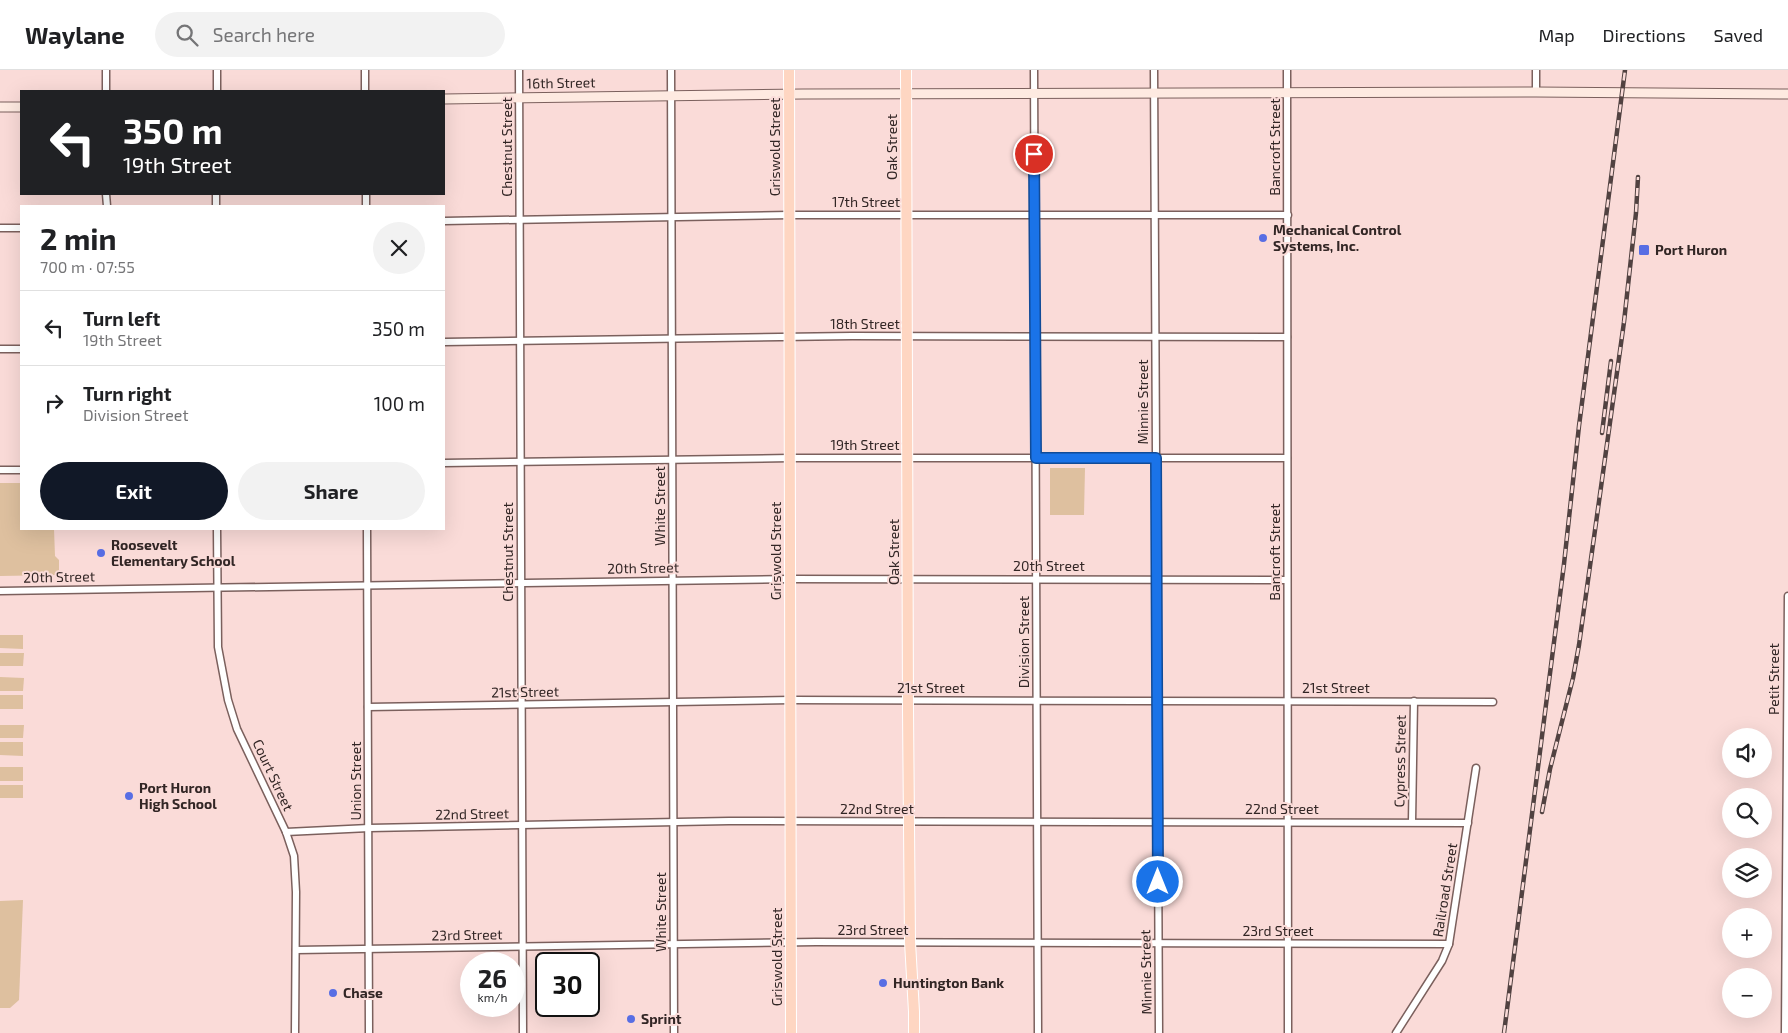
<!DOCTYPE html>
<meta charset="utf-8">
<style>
body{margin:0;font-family:"Exo 2",sans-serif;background:#f2f2f2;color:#202124;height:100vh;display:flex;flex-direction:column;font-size:19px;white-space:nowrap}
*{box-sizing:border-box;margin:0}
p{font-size:16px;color:#757577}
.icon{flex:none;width:28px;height:28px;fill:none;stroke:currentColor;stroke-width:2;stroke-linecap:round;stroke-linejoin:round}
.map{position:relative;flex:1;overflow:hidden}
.side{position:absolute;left:20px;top:135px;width:425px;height:325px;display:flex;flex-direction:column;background:#fff;border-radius:0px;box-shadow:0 5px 20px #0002}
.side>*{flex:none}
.guide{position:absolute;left:20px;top:20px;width:425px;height:105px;border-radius:0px;box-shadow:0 5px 20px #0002;background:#202124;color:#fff;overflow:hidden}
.fabs{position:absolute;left:1722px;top:658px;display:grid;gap:10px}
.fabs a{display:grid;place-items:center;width:50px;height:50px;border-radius:50%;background:#fff;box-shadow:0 5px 20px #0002;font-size:25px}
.speed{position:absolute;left:460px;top:882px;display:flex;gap:10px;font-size:25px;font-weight:700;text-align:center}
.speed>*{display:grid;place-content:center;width:65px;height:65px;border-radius:50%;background:#fff;box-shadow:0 5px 20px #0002;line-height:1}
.speed small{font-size:12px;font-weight:400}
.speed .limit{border:2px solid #111;border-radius:8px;background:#fff;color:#111}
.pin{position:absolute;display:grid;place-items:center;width:42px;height:42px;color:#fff;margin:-21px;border:2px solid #fff;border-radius:50%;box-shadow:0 1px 5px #0007}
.me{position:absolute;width:55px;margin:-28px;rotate:0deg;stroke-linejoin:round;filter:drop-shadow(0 0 4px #0008)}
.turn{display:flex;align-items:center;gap:18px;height:105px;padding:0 20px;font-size:22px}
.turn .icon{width:65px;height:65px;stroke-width:2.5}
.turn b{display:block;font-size:35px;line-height:42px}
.round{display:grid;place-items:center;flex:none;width:52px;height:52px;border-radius:26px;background:#f2f2f2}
.summary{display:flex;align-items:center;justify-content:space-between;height:85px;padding:0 20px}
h1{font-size:30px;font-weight:700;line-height:38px}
.action{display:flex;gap:10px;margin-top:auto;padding:10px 20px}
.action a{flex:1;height:58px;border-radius:30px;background:#111827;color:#fff;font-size:20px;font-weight:700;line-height:58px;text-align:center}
.action a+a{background:#f2f2f2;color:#202124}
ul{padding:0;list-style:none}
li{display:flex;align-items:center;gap:15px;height:75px;padding:0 20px;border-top:1px solid #e0e0e0}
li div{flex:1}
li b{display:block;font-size:19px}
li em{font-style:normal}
header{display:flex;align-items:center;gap:30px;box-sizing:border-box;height:70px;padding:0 25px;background:#fff;border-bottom:1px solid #e0e0e0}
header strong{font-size:24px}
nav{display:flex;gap:28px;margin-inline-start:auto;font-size:18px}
.search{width:350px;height:45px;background:#f2f2f2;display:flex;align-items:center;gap:12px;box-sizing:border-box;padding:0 18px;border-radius:28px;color:#757577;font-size:19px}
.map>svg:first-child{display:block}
.green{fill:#dec09f}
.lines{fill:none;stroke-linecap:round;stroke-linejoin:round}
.street-casing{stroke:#7b605d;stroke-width:9}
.secondary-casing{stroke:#7b605d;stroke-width:11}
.primary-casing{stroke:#fff;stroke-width:12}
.street{stroke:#fff;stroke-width:6}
.secondary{stroke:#feeae1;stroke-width:9}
.primary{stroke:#fed6c2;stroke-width:10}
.rail-casing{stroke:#514241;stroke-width:4.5}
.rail{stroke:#fadbd8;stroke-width:2.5;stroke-dasharray:8;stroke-linecap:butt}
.route-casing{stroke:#114b97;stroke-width:12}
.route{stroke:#1a73e8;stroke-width:9}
.poi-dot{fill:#586ee4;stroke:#fadbd8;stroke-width:2}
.labels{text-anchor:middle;stroke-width:4;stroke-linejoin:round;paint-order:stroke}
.street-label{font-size:14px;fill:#322625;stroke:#fadbd8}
.poi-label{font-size:14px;font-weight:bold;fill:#322625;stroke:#fadbd8;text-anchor:start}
</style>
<header>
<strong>Waylane</strong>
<div class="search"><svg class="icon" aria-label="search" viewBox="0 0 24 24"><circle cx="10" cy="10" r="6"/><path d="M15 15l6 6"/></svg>Search here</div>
<nav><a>Map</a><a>Directions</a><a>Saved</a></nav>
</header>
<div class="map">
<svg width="1788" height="963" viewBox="0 0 1788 963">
<rect width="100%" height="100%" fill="#fadbd8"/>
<g class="green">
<path d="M1050 398H1085L1084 445H1050Z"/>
<path d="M0 413H21V459H54L55 486 59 490V505L0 506Z"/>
<path d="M0 565H23V579L0 578Z"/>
<path d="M0 583H24L23 596H0Z"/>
<path d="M0 607 24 608 23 621H0Z"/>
<rect x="0" y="625" width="23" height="14"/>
<path d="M0 655H24L23 668H0Z"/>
<path d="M0 672H23V686L0 685Z"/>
<rect x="0" y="697" width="23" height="14"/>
<rect x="0" y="715" width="23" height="13"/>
<path d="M23 830 19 930 10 938H0V831Z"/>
</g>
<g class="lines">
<defs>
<g id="street">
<path d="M106 0V21"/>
<path d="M217 0V21"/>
<path d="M365 0V21"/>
<path d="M519 0 523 963"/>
<path d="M671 0 674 963"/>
<path d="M1034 0 1038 963"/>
<path d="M1154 0 1159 963"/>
<path d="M1287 0 1288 963"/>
<path d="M1536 0V22"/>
<path d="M106 124 107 136"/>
<path d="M366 124V136"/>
<path d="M216 136V124"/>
<path d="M444 151 789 145H1288"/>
<path d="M0 158H21"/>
<path d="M444 272 852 266 1287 267"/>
<path d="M0 279H21"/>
<path d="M444 393 790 388H1287"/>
<path d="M0 400H21"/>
<path d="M217 459 218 577 228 630 237 659 286 762 294 786 296 822 295 963"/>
<path d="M367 459 369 963"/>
<path d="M0 521 789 509 1287 510"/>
<path d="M368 637 791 630 1493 632"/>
<path d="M1412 752 1414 631"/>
<path d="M286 762 369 758 729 751 1468 753"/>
<path d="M296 880 816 872 1449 874"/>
<path d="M1396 963 1442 891 1449 874 1476 698"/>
<path d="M1785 963 1788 526"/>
</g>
<g id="secondary">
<path d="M444 29 803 24 1536 22 1788 24"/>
<path d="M0 37H21"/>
</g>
<g id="primary">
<path d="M789 0 791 963"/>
<path d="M906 0 908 640 910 872 914 942V963"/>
</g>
</defs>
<use href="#street" class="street-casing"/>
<use href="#secondary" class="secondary-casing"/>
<use href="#primary" class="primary-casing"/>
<use href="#street" class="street"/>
<use href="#secondary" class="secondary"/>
<use href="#primary" class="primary"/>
<defs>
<g id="rail">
<path d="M1602 363 1611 291"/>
<path d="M1542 742 1550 699 1573 608 1579 575 1624 252 1636 143 1638 107"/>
<path d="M1504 963 1564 494 1579 356 1625 0"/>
</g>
</defs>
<use href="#rail" class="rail-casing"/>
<use href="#rail" class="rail"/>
</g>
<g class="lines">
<defs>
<path id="route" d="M1034 84 1036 388H1156L1158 812"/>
</defs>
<use href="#route" class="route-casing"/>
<use href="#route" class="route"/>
</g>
<g class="poi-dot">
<circle cx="1263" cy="168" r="5"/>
<rect x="1638" y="174" width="12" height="12" rx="2.5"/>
<circle cx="101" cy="483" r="5"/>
<circle cx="129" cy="726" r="5"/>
<circle cx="883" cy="913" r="5"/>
<circle cx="333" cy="923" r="5"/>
<circle cx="631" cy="949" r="5"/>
</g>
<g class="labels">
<g class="street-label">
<text transform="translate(561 13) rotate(-1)" y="5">16th Street</text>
<text transform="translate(507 77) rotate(-90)" y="5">Chestnut Street</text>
<text transform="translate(775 77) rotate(-90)" y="5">Griswold Street</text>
<text transform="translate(892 77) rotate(-90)" y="5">Oak Street</text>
<text transform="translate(1275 77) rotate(-90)" y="5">Bancroft Street</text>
<text x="866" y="137">17th Street</text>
<text x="865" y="259">18th Street</text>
<text transform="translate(1143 332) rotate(-90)" y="5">Minnie Street</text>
<text x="865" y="380">19th Street</text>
<text transform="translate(660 436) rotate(-90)" y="5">White Street</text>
<text transform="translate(776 481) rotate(-90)" y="5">Griswold Street</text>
<text transform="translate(508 482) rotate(-90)" y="5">Chestnut Street</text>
<text transform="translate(894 482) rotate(-90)" y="5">Oak Street</text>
<text transform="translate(1275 482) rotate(-90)" y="5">Bancroft Street</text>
<text x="1049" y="501">20th Street</text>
<text transform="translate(643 498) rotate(-1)" y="5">20th Street</text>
<text transform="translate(59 507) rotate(-1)" y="5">20th Street</text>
<text transform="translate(1024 572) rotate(-90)" y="5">Division Street</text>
<text transform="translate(1774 609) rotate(-90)" y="5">Petit Street</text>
<text x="931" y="623">21st Street</text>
<text x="1336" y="623">21st Street</text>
<text transform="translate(525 622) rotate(-1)" y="5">21st Street</text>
<text transform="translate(1400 691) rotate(-89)" y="5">Cypress Street</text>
<text transform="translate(273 705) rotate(65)" y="5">Court Street</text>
<text transform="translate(356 711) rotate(-90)" y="5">Union Street</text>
<text x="877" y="744">22nd Street</text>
<text x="1282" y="744">22nd Street</text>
<text transform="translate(472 744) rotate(-1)" y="5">22nd Street</text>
<text transform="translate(1445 820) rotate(-81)" y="5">Railroad Street</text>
<text transform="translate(661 842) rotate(-90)" y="5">White Street</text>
<text x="873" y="865">23rd Street</text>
<text x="1278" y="866">23rd Street</text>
<text transform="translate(467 865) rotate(-1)" y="5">23rd Street</text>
<text transform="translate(777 887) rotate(-90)" y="5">Griswold Street</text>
<text transform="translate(1146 902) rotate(-91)" y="5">Minnie Street</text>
</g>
<g class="poi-label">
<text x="1273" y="165">Mechanical Control<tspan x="1273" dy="16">Systems, Inc.</tspan></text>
<text x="1655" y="185">Port Huron</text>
<text x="111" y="480">Roosevelt<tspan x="111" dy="16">Elementary School</tspan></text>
<text x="139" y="723">Port Huron<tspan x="139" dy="16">High School</tspan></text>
<text x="893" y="918">Huntington Bank</text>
<text x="343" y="928">Chase</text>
<text x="641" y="954">Sprint</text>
</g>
</g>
</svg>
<div class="fabs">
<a><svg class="icon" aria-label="sound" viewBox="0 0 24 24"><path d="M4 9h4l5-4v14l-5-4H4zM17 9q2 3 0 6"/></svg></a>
<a><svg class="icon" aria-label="search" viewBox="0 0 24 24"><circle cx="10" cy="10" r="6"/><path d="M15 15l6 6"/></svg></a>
<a><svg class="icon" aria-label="layers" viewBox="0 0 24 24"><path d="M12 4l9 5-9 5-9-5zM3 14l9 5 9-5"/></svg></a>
<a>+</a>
<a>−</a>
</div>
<div class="speed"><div>26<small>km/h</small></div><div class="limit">30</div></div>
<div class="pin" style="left:1034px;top:84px;background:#d93025"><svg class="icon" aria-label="arrive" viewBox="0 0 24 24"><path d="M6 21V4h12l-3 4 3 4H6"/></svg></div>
<svg class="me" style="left:1158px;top:812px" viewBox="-20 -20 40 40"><circle r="17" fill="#1a73e8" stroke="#fff" stroke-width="3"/><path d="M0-11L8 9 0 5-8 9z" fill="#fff"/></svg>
<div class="guide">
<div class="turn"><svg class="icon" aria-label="left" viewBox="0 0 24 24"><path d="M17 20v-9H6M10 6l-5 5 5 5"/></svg><div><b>350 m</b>19th Street</div></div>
</div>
<section class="side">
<div class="summary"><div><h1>2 min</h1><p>700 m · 07:55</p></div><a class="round"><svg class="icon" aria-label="close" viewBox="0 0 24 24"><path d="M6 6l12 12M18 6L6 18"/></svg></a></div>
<ul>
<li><svg class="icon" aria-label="left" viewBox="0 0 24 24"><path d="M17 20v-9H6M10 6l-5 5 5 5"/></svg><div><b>Turn left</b><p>19th Street</p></div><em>350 m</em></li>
<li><svg class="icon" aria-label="right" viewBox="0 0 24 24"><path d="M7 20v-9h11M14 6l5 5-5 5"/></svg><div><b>Turn right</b><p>Division Street</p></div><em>100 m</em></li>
</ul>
<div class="action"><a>Exit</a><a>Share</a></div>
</section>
</div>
